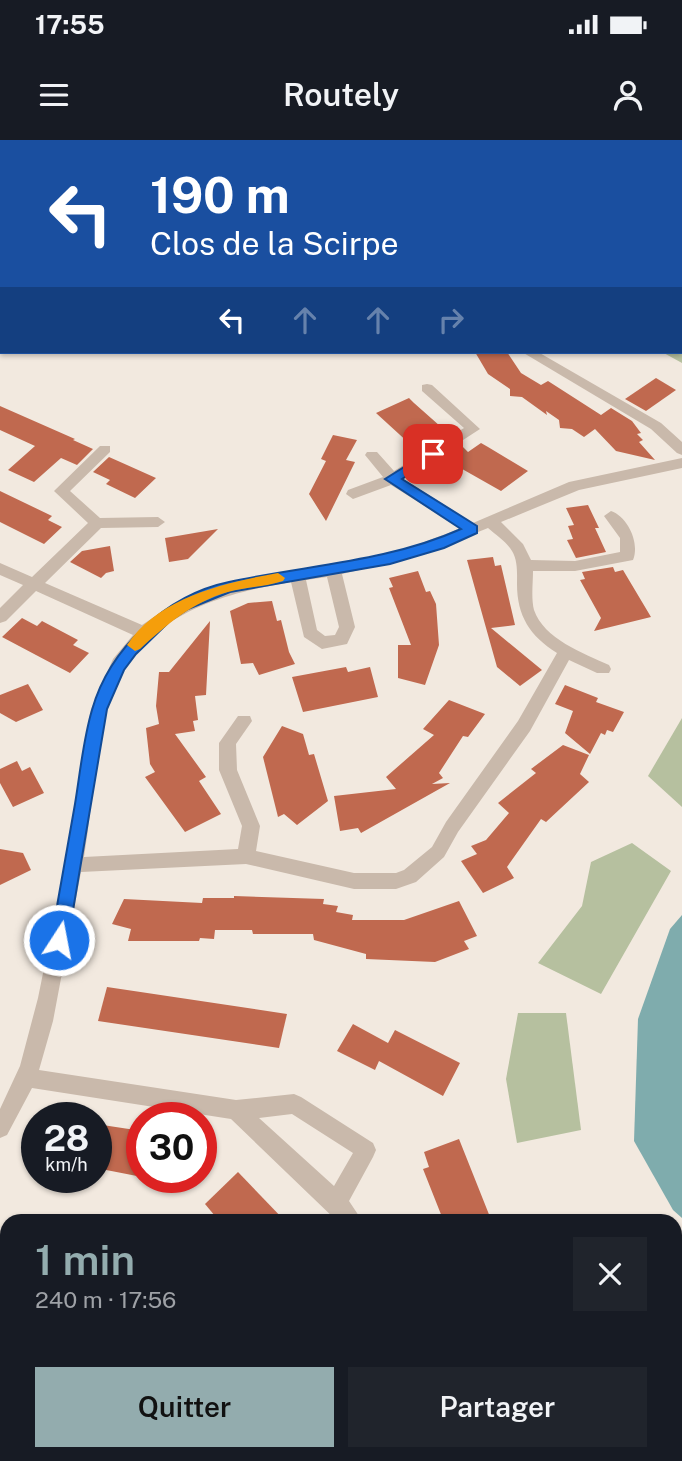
<!DOCTYPE html>
<html lang="fr">
<meta charset="utf-8">
<style>
body{margin:0;font-family:"Public Sans",sans-serif;background:#20242c;color:#f1f3f6;height:100vh;display:flex;flex-direction:column;font-size:26px;white-space:nowrap}
*{box-sizing:border-box;margin:0}
p{font-size:23px;color:#9ea1a6}
.icon{flex:none;width:38px;height:38px;fill:none;stroke:currentColor;stroke-width:2;stroke-linecap:round;stroke-linejoin:round}
.map{position:relative;flex:1;overflow:hidden}
.details{position:absolute;left:0px;top:1074px;width:682px;height:247px;display:flex;flex-direction:column;background:#171b24;border-radius:21px 21px 0 0;box-shadow:0 2px 5px #0004}
.details>*{flex:none}
.top-card{position:absolute;left:0px;top:0px;width:682px;height:214px;box-shadow:0 2px 5px #0004;background:#1a4fa0;color:#fff;overflow:hidden}
.speed{position:absolute;left:21px;top:962px;display:flex;gap:14px;font-size:35px;font-weight:700;text-align:center}
.speed>*{display:grid;place-content:center;width:91px;height:91px;border-radius:50%;background:#171b24;box-shadow:0 2px 5px #0004;line-height:1}
.speed small{font-size:18px;font-weight:400}
.speed .limit{border:10px solid #d22;background:#fff;color:#111}
.pin{position:absolute;display:grid;place-items:center;width:60px;height:60px;color:#fff;margin:-30px;border-radius:14px;box-shadow:0 4px 10px #0006}
.me{position:absolute;width:77px;margin:-38px;rotate:11deg;stroke-linejoin:round;filter:drop-shadow(0 0 5px #0008)}
.turn{display:flex;align-items:center;gap:24px;height:147px;padding:0 35px;font-size:32px}
.turn .icon{width:91px;height:91px;stroke-width:2.5}
.turn b{display:block;font-size:49px;line-height:60px}
.lanes{display:flex;align-items:center;height:66px;padding:0 35px;background:#0003;justify-content:center;gap:35px;direction:ltr}
.lanes .off{opacity:.35}
.round{display:grid;place-items:center;flex:none;width:74px;height:74px;border-radius:0px;background:#20242c}
.overview{display:flex;align-items:center;justify-content:space-between;height:119px;padding:0 35px}
h1{font-size:42px;font-weight:600;line-height:52px;color:#93acae}
.button{display:flex;gap:14px;margin-top:auto;padding:14px 35px}
.button a{flex:1;height:80px;border-radius:0px;background:#93acae;color:#111;font-size:28px;font-weight:600;line-height:80px;text-align:center}
.button a+a{background:#20242c;color:#f1f3f6}
.status{display:flex;justify-content:space-between;align-items:center;height:49px;padding:0 35px;background:#171b24;direction:ltr}
.status svg{height:19px;fill:currentColor}
header{display:flex;justify-content:space-between;align-items:center;height:91px;padding:0 35px;background:#171b24;font-size:32px;font-weight:600}
.map>svg:first-child{display:block}
.green{fill:#b6c09f}
.water{fill:#7facad}
.building{fill:#c0694f}
.lines{fill:none;stroke-linecap:round;stroke-linejoin:round}
.minor{fill:#c9b9ab;fill-rule:evenodd}
.route{fill:#1a73e8;stroke:#114b97;stroke-width:2}
.slow{fill:#f59e0b}
</style>
<div class="status"><b>17:55</b><svg viewBox="0 0 49 12"><path d="M0 12V9h3v3zM5 12V6h3v6zM10 12V3h3v9zM15 12V0h3v12zM26 1h20v11H26zM47 4h2v5h-2z"/></svg></div>
<header><svg class="icon" aria-label="menu" viewBox="0 0 24 24"><path d="M4 6h16M4 12h16M4 18h16"/></svg>Routely<svg class="icon" aria-label="person" viewBox="0 0 24 24"><circle cx="12" cy="8" r="4"/><path d="M4 21q1-7 8-7t8 7"/></svg></header>
<div class="map">
<svg width="682" height="1321" viewBox="0 0 682 1321">
<rect width="100%" height="100%" fill="#f2e9df"/>
<g class="green">
<path d="M242 0H682V223L662 212H681V2Z"/>
<path d="M682 578V667L648 636Z"/>
<path d="M632 703 671 731 601 854 538 823 582 766 591 722Z"/>
<path d="M518 873H566L581 990 517 1003 506 939Z"/>
<path d="M676 1147 682 1157V1321H641V1314H676Z"/>
</g>
<path class="water" d="M682 775V1078L673 1070 634 1001 638 879 670 789Z"/>
<g class="building">
<path d="M475 212H507L521 233 541 245 548 241 601 275 611 268 632 281 641 293 637 294 643 300 639 302 655 320 616 311 595 289 584 297 572 289 560 288 559 280 546 271 547 275 522 257 510 256V249L488 234Z"/>
<path d="M656 238 676 250 646 271 625 259Z"/>
<path d="M409 258 414 263 449 294 426 308 416 303 411 305 376 273Z"/>
<path d="M0 266 75 299 73 300 93 309 77 325 61 318 34 342 8 330 35 306 0 290Z"/>
<path d="M333 295 357 300 346 320 355 322 326 381 309 354 326 321 321 319Z"/>
<path d="M481 303 488 307 528 331 501 351 441 317 461 305 468 312Z"/>
<path d="M109 317 127 325 156 338 135 358 106 344 110 340 93 332Z"/>
<path d="M0 351 52 376 48 380 62 387 44 404 0 382Z"/>
<path d="M588 365 599 388H595L606 412 576 418 567 400 573 399 568 386 574 385 566 368Z"/>
<path d="M218 389 188 419 169 422 165 398Z"/>
<path d="M110 406 114 431 106 433 101 438 70 422 82 411Z"/>
<path d="M493 417 495 426 501 425 515 485 491 488 542 530 520 546 497 527 467 420Z"/>
<path d="M613 427 615 432 623 430 651 477 594 491 601 478 580 440 585 439 582 432Z"/>
<path d="M418 431 426 452 430 451 436 464 439 505 425 545 398 538V505H411L389 448 393 447 389 438Z"/>
<path d="M272 461 277 481 281 480 289 512 295 524 259 535 253 523 241 524 230 471 248 463Z"/>
<path d="M22 478 37 486 42 481 78 500 73 505 89 513 70 533 2 497Z"/>
<path d="M210 481 206 555 195 556 198 580 193 581 195 591 175 594 206 637 199 641 221 674 185 692 145 637 155 632 150 624 146 588 159 584 156 566 159 532H169Z"/>
<path d="M346 527 348 532 370 527 378 557 303 572 292 537Z"/>
<path d="M28 544 43 570 16 582 0 573V555Z"/>
<path d="M565 545 598 558 596 562 624 572 613 592 607 590 605 595 601 593 590 614 565 593 573 571 555 564Z"/>
<path d="M449 560 485 574 468 597 463 596 439 633 443 638 432 644 450 643 361 693 358 688 340 691 334 656 396 649 386 637 434 595 423 589Z"/>
<path d="M282 586 303 594 309 615 314 614 328 661 297 685 284 674 278 677 263 617Z"/>
<path d="M563 605 589 615 580 634 589 642 546 682 541 679 507 727 514 738 483 753 461 721 477 714 471 706 486 700 509 673 498 663 536 633 531 629Z"/>
<path d="M17 621 22 631 30 627 44 653 13 667 0 643V629Z"/>
<path d="M0 709 23 713 31 730 0 745Z"/>
<path d="M234 756 324 759 323 764 338 766 336 772 353 775 352 780H404L459 761 477 796 464 801 469 809 435 822 366 819V814L314 800 313 794H253L252 790H215L214 799 200 798 199 801H128L131 789 112 784 124 759 202 763 203 758H234Z"/>
<path d="M107 847 287 874 279 908 98 881Z"/>
<path d="M353 884 388 903 395 890 460 923 443 956 379 921 375 930 337 911Z"/>
<path d="M96 984 142 991V1037L96 1028Z"/>
<path d="M459 999 492 1082H444L423 1029 429 1027 424 1012Z"/>
<path d="M238 1032 286 1082H220L205 1064Z"/>
</g>
<g class="lines">
<g class="minor">
<path d="M522 212H538L661 283 682 302V315L677 313 651 289Z"/>
<path d="M427 244 432 245 480 289 403 339 473 383 569 342 682 318V328L579 350 501 382 523 404 531 420 575 421 620 412V398L604 376 611 371C628 377 640 403 633 420L575 431H533C533 443 531 458 534 470 544 499 583 513 609 525L611 529 609 533H597L569 520 530 591 458 692 444 717 416 742 396 749H354L246 724 81 732 53 881 39 930 236 960 294 954 301 957 373 1003 376 1010 373 1017 349 1061 363 1082H338L231 979 32 948 7 995 0 998V969L20 926 38 858 66 719 91 569 113 519 133 495 36 451 6 481 0 483V468L23 445 0 435V423L32 437 88 383 54 351 100 306H110V312L70 351 100 378 158 377 165 382 158 387 101 388 45 443 142 485 175 463 219 446 392 414 451 392 460 388 391 345 353 359 346 354 348 350 383 337 365 315 367 312H377L394 331 464 288 422 251V245ZM488 388C496 395 507 402 512 411 518 421 517 433 517 444 517 476 530 496 557 513L518 581 446 682 432 707 404 730 396 733H354L256 711 260 686 237 630 236 604 252 581 250 576H238L219 603V630L242 686 238 709 84 717C92 669 94 620 106 573 130 482 208 456 291 442L304 497 322 509 347 504 355 487 342 434 419 416ZM327 437 339 487 335 495 325 496 317 490 306 440ZM292 974 353 1013 334 1046 259 978Z"/>
<path d="M466 1314H492L495 1321H469Z"/>
</g>
</g>
<path class="route" d="M433 309 439 314 437 317 402 339 477 386V393L444 408 390 424 230 452 188 469 170 481 136 514 124 530 107 569 68 800 65 806 59 808 53 806 51 800C59 755 67 710 75 664 80 634 83 600 92 570 109 509 166 455 229 442 307 425 387 422 461 389L385 339Z"/>
<path class="slow" d="M278 433 285 438 283 441C265 447 246 447 228 452 193 462 166 485 140 509L135 511 127 505C158 457 227 442 278 433Z"/>
</svg>
<div class="speed"><div>28<small>km/h</small></div><div class="limit">30</div></div>
<div class="pin" style="left:433px;top:314px;background:#d93025"><svg class="icon" aria-label="arrive" viewBox="0 0 24 24"><path d="M6 21V4h12l-3 4 3 4H6"/></svg></div>
<svg class="me" style="left:59px;top:800px" viewBox="-20 -20 40 40"><circle r="17" fill="#1a73e8" stroke="#fff" stroke-width="3"/><path d="M0-11L8 9 0 5-8 9z" fill="#fff"/></svg>
<div class="top-card">
<div class="turn"><svg class="icon" aria-label="left" viewBox="0 0 24 24"><path d="M17 20v-9H6M10 6l-5 5 5 5"/></svg><div><b>190 m</b>Clos de la Scirpe</div></div>
<div class="lanes"><svg class="icon" aria-label="left" viewBox="0 0 24 24"><path d="M17 20v-9H6M10 6l-5 5 5 5"/></svg><svg class="icon off" aria-label="ahead" viewBox="0 0 24 24"><path d="M12 20V5M6 11l6-6 6 6"/></svg><svg class="icon off" aria-label="ahead" viewBox="0 0 24 24"><path d="M12 20V5M6 11l6-6 6 6"/></svg><svg class="icon off" aria-label="right" viewBox="0 0 24 24"><path d="M7 20v-9h11M14 6l5 5-5 5"/></svg></div>
</div>
<section class="details">
<div class="overview"><div><h1>1 min</h1><p>240 m · 17:56</p></div><a class="round"><svg class="icon" aria-label="close" viewBox="0 0 24 24"><path d="M6 6l12 12M18 6L6 18"/></svg></a></div>
<div class="button"><a>Quitter</a><a>Partager</a></div>
</section>
</div>
